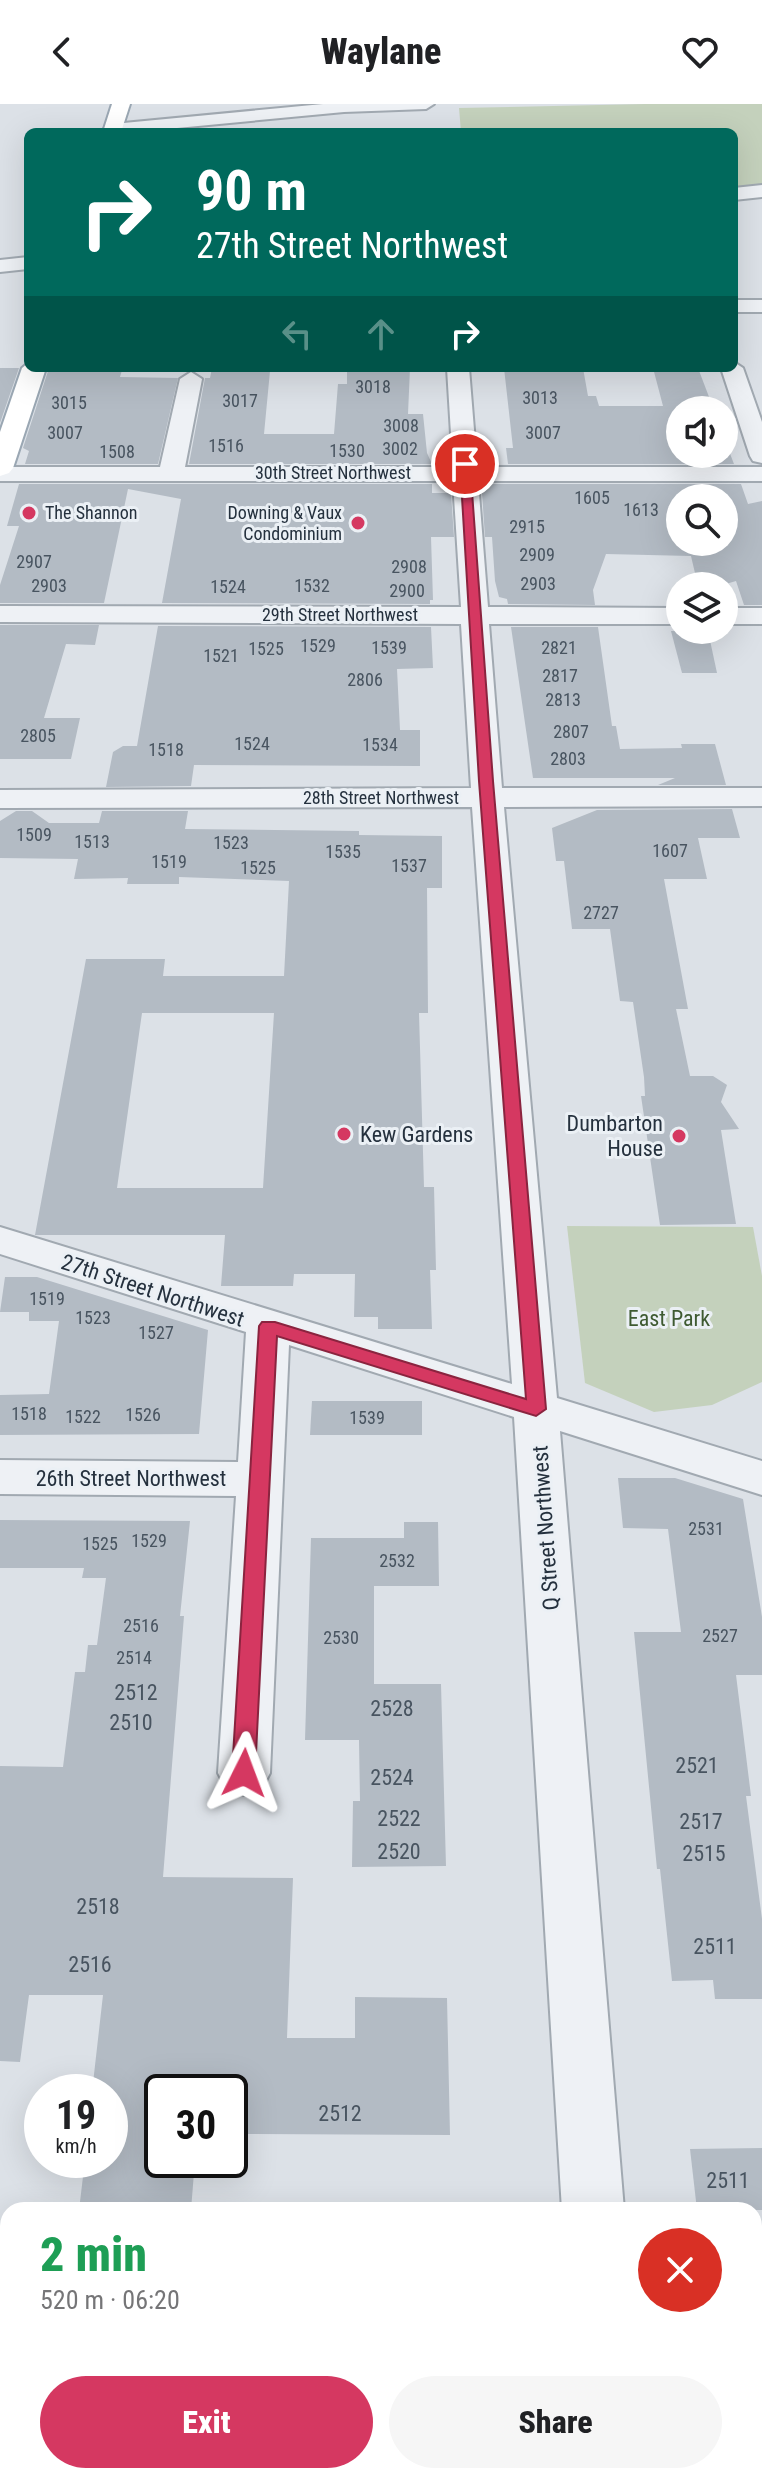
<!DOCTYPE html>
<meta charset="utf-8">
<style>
body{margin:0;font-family:"Roboto Condensed",sans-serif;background:#f6f6f6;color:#202124;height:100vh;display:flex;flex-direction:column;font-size:30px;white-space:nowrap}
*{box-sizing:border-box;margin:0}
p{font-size:26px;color:#757577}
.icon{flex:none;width:44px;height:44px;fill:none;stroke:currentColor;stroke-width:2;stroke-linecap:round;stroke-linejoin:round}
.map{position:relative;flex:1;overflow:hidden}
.sheet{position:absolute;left:0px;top:2098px;width:762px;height:282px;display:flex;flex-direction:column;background:#fff;border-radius:24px 24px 0 0;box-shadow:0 8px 32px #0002}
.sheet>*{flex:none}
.banner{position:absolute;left:24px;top:24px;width:714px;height:244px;border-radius:12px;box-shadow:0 8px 32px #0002;background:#00695c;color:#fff;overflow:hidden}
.buttons{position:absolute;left:666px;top:292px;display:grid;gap:16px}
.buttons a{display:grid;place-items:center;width:72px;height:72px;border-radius:50%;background:#fff;box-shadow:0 8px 32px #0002;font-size:40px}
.speed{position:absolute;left:24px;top:1970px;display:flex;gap:16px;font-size:40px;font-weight:700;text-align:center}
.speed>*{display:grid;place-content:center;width:104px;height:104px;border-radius:50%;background:#fff;box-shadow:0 8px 32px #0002;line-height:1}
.speed small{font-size:20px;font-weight:400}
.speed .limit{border:4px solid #111;border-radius:12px;background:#fff;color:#111}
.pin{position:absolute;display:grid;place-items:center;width:68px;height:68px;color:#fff;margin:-34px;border:4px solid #fff;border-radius:50%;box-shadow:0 2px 8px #0007}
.me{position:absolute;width:88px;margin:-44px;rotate:3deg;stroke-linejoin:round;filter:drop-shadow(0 0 6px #0008)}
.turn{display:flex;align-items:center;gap:28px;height:168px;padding:0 40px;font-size:36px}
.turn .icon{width:104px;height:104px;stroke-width:2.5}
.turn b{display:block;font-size:56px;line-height:68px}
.lanes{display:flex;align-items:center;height:76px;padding:0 40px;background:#0003;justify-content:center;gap:40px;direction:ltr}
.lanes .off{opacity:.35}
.round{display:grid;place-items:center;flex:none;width:84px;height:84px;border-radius:42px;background:#f6f6f6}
.overview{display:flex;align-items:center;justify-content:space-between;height:136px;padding:0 40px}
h1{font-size:48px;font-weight:800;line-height:60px;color:#1e9e55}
.cta{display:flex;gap:16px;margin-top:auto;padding:16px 40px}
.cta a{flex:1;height:92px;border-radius:48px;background:#d53861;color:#fff;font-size:32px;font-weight:800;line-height:92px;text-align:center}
.cta a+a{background:#f6f6f6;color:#202124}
header{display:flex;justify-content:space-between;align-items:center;height:104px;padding:0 40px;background:#fff;font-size:36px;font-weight:800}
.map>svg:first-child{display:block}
.green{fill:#c4d1bc}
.building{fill:#b3bbc4;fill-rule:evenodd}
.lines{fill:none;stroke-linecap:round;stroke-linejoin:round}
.minor-casing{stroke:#a1a9b1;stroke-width:4}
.major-casing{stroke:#9aa7b3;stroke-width:4}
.minor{fill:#eef1f5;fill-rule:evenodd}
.major{fill:#fff;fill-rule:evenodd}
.route{fill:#d53861;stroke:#8a243f;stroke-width:2}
.poi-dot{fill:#d53861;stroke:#ebf0f5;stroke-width:3}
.labels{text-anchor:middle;stroke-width:6;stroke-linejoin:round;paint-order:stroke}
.number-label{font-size:18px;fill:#485460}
.far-street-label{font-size:18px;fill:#25313e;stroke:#ebf0f5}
.far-poi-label{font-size:18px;fill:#25313e;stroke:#ebf0f5;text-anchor:start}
.poi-label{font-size:22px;fill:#25313e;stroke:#ebf0f5;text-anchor:end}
.street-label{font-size:22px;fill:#25313e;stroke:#ebf0f5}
.park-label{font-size:22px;fill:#3e5a31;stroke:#ebf0f5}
.near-number-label{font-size:22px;fill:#485460}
</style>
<header><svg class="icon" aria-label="back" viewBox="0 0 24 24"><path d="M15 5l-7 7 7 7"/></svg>Waylane<svg class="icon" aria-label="heart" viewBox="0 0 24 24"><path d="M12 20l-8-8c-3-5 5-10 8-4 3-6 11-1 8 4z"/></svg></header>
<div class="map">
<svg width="762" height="2379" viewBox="0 0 762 2379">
<rect width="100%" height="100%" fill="#dce1e7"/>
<g class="green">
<path d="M645 0H762V81L734 83V28H461L459 4Z"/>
<path d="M567 1122 753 1123 762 1172V1278L712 1301 654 1308 585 1279Z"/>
</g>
<g class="building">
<path d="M0 264H19L0 319Z"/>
<path d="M49 264 122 266 120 273 178 274 158 360H25L29 347 23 344Z"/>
<path d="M212 264 270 267 264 330H334L338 280H347V266L410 264 408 310H423L427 349 432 360H189L205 274H210Z"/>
<path d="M504 264H583L588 292H596L599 302H663L653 264H698L714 306H680V350H724V334L734 360H508L506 344H513Z"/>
<path d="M19 380H432V389H451L454 433H431L433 496H430V500L162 499 181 395 128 385 104 499H0V481L19 422H7Z"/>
<path d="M493 380H741L748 400 762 397V501H744L736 477 719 482H698L691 452 606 450 593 486 595 501 508 500 507 495 499 493 495 477 492 433H485L482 389ZM680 394H724V438H680Z"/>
<path d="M0 521H99L95 541 66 540 44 614H80L71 655H0Z"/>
<path d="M158 522 431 523 433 564 397 565 400 626H420V662L194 661 191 682 106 683 113 648 123 642H137Z"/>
<path d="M598 523 612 622H616L620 645 682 644 681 640H715L726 681H658L675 674H533L511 523Z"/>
<path d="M671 527H708L717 569H682Z"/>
<path d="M732 705 740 734H698L707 775H664L688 905H676L690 972H713L727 981 721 998 739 1025 721 1026 736 1120 660 1121 641 992H645L644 973 633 898 620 897 610 825H572L564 757H556L552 724 597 706Z"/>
<path d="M16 707H32L49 719H99L102 707H188L185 725 359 727V731L442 732V784H427L428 909H419L424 1083H434L436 1166H430L432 1225H378V1213H354L355 1170H294L293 1182H221L225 1131H35L86 855H165L163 872H284L289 777 179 773V780H127L128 774 74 775 78 755 0 754V717ZM142 909H274L263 1084H117Z"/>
<path d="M5 1173H37L208 1226 199 1330 0 1331V1291L49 1290 59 1217H29V1208H0Z"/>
<path d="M312 1297H422V1331H310Z"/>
<path d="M618 1374H675L743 1395 762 1513V1571H736L751 1692H746L762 1815V1895H715L713 1876 672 1877 660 1765H657L634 1528H681L668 1425 623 1424Z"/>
<path d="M0 1416 190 1417 180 1512H184L163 1773 293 1774 287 1934H355V1893L447 1894 450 2031 230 2030V1988H162V2056H195L191 2106H79L85 2056H110V1988H92L103 1891H29L20 1958 0 1957V1662L63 1663 75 1568H85L88 1541H97L106 1474H82L84 1464H0Z"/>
<path d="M404 1418H438L439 1482H374V1580H441L446 1762 352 1763 353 1697H360L359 1636H305L311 1434H404Z"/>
<path d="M762 2044V2106H697L690 2045Z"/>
</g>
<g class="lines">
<defs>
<g id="minor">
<path d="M323 0H434L426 5 344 8 135 28H107L104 25 113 20Z"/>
<path d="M762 81V93L734 96V84Z"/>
<path d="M28 153V165L0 168V156Z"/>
<rect x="734" y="196" width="28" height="12"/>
<path d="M734 258 743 264 762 318V359L753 357 750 352 721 264H734Z"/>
<path d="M447 264H469L477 363H762V377H478L488 503 680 504V520H489L502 684H762V702L504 703 557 1294 762 1357V1391L560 1327 624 2106H562L514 1313 289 1241 270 1669 262 1684 244 1691 226 1684 218 1669 236 1392 0 1390V1356L238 1358 246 1228 0 1150V1123L512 1280 472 703 0 704V686L471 684 461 520 0 518V502L461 503 453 377H0V363H160L180 275 191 268 202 275 185 363H453Z"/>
<rect x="724" y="504" width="38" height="16"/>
<path d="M578 2372H646L647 2379H579Z"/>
</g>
<g id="major">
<path d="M112 0H130L121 28H103Z"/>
<path d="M28 259V264H46L13 364 9 369 0 372V328L22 264Z"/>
</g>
</defs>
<use href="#minor" class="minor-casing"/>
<use href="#major" class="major-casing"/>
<use href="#minor" class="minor"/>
<use href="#major" class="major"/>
</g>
<path class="route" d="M465 357 470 360 493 677 546 1305 536 1312 277 1232 255 1669 252 1676 244 1678 236 1676 232 1669 259 1222 262 1218H275L526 1295 479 677 460 360Z"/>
<g class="poi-dot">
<circle cx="29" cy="409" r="8"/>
<circle cx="358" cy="419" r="8"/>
<circle cx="344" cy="1030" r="8"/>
<circle cx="679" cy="1032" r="8"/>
</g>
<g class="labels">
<g class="number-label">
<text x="373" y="289">3018</text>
<text x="540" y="300">3013</text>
<text x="240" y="303">3017</text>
<text x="69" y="305">3015</text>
<text x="401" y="328">3008</text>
<text x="65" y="335">3007</text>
<text x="543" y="335">3007</text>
<text x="226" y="348">1516</text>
<text x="400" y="351">3002</text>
<text x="347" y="353">1530</text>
<text x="117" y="354">1508</text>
<text x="592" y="400">1605</text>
<text x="641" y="412">1613</text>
<text x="527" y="429">2915</text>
<text x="537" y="457">2909</text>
<text x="34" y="464">2907</text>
<text x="409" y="469">2908</text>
<text x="538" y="486">2903</text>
<text x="49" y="488">2903</text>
<text x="312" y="488">1532</text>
<text x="228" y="489">1524</text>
<text x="407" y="493">2900</text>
<text x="318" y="548">1529</text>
<text x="389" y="550">1539</text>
<text x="559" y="550">2821</text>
<text x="266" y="551">1525</text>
<text x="221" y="558">1521</text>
<text x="560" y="578">2817</text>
<text x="365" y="582">2806</text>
<text x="563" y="602">2813</text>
<text x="571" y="634">2807</text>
<text x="38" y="638">2805</text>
<text x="252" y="646">1524</text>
<text x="380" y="647">1534</text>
<text x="166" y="652">1518</text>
<text x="568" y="661">2803</text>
<text x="34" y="737">1509</text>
<text x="92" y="744">1513</text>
<text x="231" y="745">1523</text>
<text x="670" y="753">1607</text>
<text x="343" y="754">1535</text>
<text x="169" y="764">1519</text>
<text x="409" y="768">1537</text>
<text x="258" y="770">1525</text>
<text x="601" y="815">2727</text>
<text x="47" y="1201">1519</text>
<text x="93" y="1220">1523</text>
<text x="156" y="1235">1527</text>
<text x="29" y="1316">1518</text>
<text x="143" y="1317">1526</text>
<text x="83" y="1319">1522</text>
<text x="367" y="1320">1539</text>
<text x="706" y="1431">2531</text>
<text x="149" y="1443">1529</text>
<text x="100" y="1446">1525</text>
<text x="397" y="1463">2532</text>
<text x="141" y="1528">2516</text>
<text x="720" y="1538">2527</text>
<text x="341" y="1540">2530</text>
<text x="134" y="1560">2514</text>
</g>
<g class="far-street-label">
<text x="333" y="375">30th Street Northwest</text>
<text x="340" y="517">29th Street Northwest</text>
<text x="381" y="700">28th Street Northwest</text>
</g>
<g class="far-poi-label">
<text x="45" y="415">The Shannon</text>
<text x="342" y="415" text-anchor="end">Downing &amp; Vaux<tspan x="342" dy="21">Condominium</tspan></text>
</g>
<g class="poi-label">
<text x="663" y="1027">Dumbarton<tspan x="663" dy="25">House</tspan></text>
<text x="360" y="1038" text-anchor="start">Kew Gardens</text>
</g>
<g class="street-label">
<text transform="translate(153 1186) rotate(18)" y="8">27th Street Northwest</text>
<text x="131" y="1382">26th Street Northwest</text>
<text transform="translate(545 1424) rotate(-94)" y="8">Q Street Northwest</text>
</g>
<g class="park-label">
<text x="669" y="1222">East Park</text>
</g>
<g class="near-number-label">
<text x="136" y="1596">2512</text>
<text x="392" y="1612">2528</text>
<text x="131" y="1626">2510</text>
<text x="697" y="1669">2521</text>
<text x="392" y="1681">2524</text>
<text x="399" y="1722">2522</text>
<text x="701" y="1725">2517</text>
<text x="399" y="1755">2520</text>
<text x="704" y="1757">2515</text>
<text x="98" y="1810">2518</text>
<text x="715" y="1850">2511</text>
<text x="90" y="1868">2516</text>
<text x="340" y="2017">2512</text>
<text x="728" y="2084">2511</text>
</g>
</g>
</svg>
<div class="buttons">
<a><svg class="icon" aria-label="sound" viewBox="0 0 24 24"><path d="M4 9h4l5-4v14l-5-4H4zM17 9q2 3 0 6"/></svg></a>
<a><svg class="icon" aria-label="search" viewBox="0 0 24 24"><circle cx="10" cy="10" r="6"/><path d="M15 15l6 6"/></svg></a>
<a><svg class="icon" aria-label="layers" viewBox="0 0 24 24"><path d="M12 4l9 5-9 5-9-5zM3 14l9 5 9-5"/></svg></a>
</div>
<div class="speed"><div>19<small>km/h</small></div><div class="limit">30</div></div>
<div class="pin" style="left:465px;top:360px;background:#d93025"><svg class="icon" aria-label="arrive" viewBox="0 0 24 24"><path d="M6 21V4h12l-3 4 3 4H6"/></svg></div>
<svg class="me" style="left:244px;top:1669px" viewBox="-20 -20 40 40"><path d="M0-17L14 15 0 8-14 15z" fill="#d53861" stroke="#fff" stroke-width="4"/></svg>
<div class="banner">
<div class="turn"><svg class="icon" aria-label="right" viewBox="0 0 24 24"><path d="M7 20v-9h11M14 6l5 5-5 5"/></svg><div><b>90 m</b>27th Street Northwest</div></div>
<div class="lanes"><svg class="icon off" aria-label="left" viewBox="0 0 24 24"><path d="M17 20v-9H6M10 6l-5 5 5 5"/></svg><svg class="icon off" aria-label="ahead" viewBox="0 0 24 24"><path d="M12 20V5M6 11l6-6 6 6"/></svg><svg class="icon" aria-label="right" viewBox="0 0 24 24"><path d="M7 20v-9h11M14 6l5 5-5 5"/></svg></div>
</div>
<section class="sheet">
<div class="overview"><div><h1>2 min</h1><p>520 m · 06:20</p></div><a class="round" style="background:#d93025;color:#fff"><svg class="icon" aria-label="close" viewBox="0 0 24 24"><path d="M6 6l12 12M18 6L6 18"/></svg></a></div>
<div class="cta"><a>Exit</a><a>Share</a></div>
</section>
</div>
